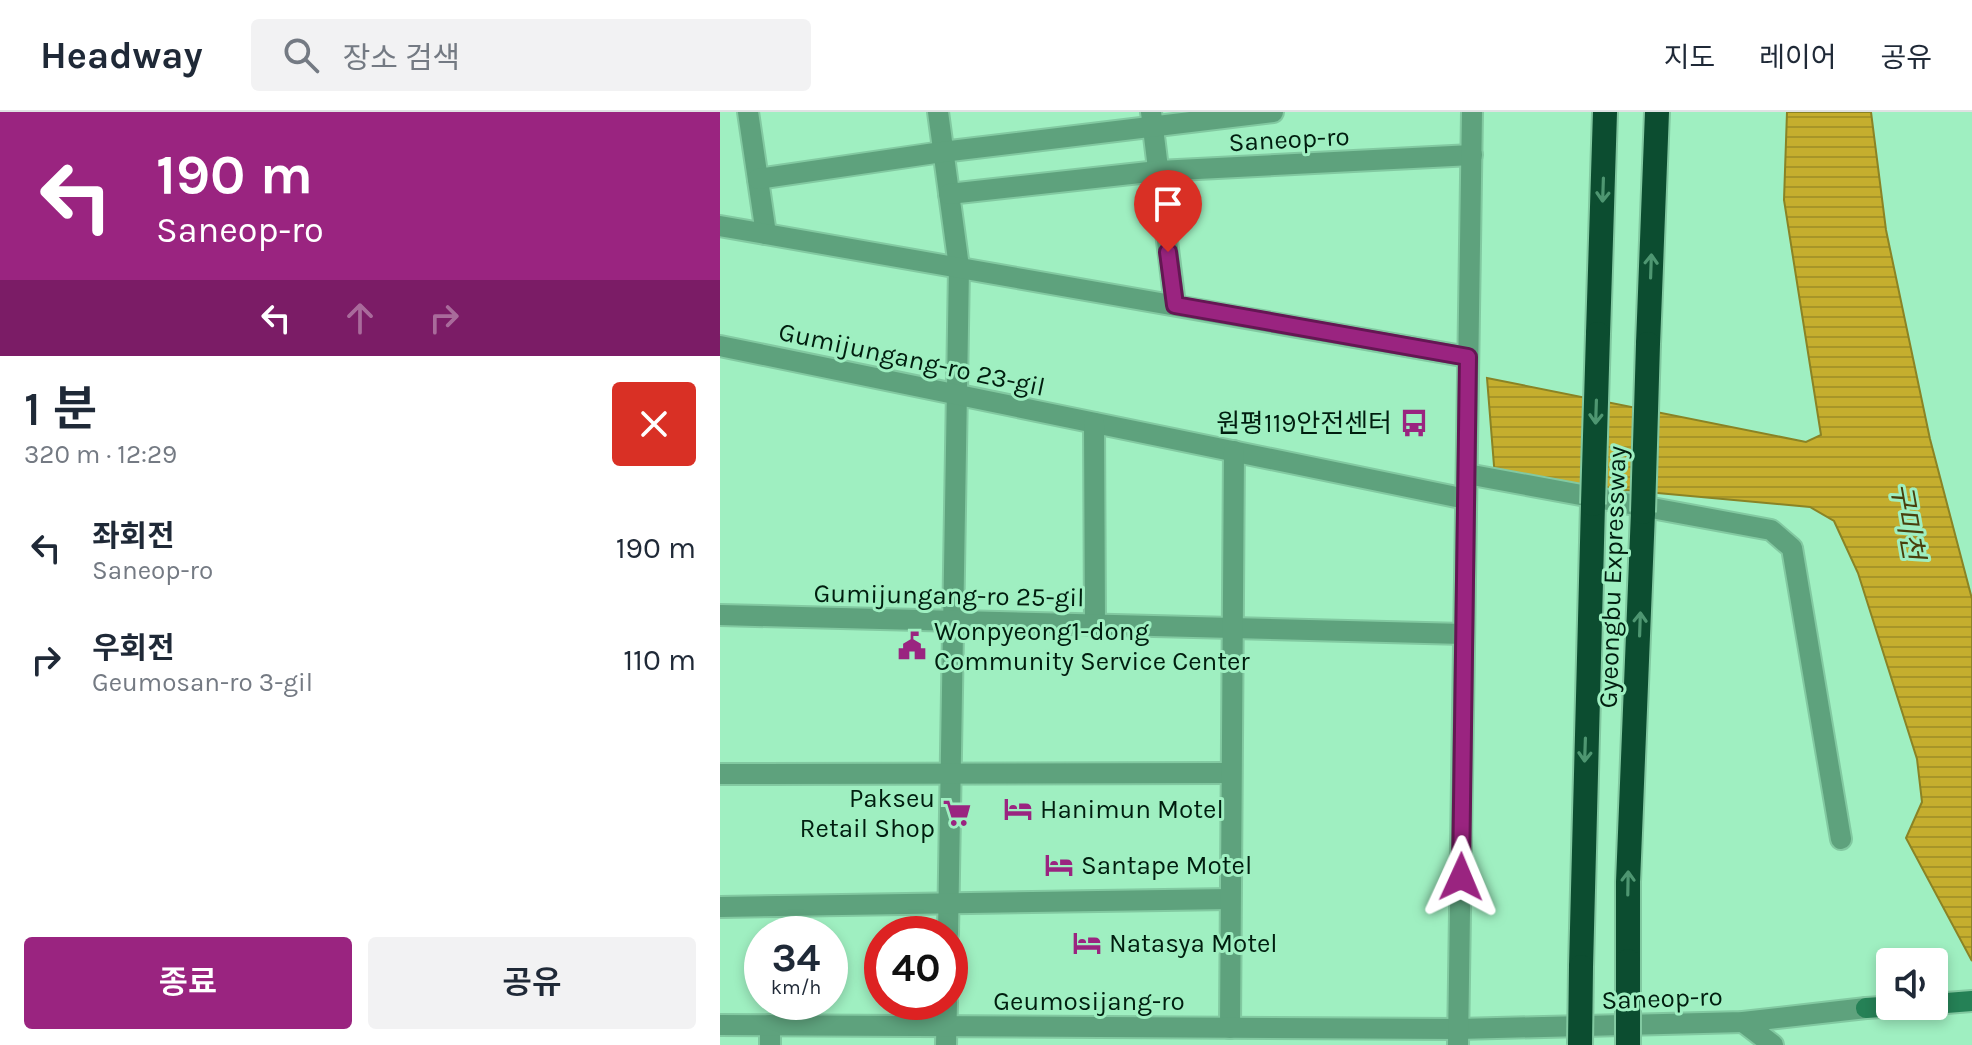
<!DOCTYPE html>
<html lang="ko">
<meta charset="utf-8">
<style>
body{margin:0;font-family:Karla,"Noto Sans KR",sans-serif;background:#f2f2f3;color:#1f2937;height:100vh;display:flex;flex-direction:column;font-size:30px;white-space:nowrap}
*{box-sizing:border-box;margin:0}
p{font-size:26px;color:#747a83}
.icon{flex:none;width:44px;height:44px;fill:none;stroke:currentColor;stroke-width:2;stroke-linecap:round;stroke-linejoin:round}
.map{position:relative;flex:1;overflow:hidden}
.side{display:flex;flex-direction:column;background:#fff;width:720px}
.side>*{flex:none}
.hud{background:#9a2480;color:#fff;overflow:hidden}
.buttons{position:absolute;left:1156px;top:836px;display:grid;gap:16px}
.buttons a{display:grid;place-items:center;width:72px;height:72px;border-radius:8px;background:#fff;box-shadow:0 4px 12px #0003;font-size:40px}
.speed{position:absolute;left:24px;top:804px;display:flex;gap:16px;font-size:40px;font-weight:700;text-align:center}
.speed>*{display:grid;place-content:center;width:104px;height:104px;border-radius:50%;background:#fff;box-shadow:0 4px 12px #0003;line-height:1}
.speed small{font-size:20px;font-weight:400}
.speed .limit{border:12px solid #d22;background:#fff;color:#111}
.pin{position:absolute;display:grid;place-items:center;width:68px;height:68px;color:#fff;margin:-82px -34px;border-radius:50% 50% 50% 0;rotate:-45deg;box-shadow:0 0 8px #0007}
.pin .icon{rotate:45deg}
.me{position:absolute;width:88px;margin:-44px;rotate:1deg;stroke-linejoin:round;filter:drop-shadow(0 0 6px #0008)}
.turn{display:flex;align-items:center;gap:28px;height:168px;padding:0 24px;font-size:36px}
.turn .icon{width:104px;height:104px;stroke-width:2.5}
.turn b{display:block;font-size:56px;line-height:68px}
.lanes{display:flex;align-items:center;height:76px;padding:0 24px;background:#0003;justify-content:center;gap:40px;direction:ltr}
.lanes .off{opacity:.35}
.round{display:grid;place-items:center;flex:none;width:84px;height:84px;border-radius:8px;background:#f2f2f3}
.head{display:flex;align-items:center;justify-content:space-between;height:136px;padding:0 24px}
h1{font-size:48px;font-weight:600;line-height:60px}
.action{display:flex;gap:16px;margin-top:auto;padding:16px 24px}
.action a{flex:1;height:92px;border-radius:8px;background:#9a2480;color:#fff;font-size:32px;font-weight:600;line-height:92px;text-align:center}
.action a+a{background:#f2f2f3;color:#1f2937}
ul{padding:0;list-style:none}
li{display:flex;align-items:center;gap:24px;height:112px;padding:0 24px}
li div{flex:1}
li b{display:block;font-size:30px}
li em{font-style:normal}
header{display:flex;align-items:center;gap:48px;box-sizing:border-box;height:112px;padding:0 40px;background:#fff;border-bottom:2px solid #e0e1e3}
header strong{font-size:38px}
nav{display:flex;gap:44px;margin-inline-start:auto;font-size:28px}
.search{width:560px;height:72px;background:#f2f2f3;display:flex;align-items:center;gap:20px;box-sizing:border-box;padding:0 28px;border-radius:8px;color:#747a83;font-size:30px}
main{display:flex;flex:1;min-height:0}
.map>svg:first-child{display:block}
.water{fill:url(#water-rules);stroke:#8a8325;stroke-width:2}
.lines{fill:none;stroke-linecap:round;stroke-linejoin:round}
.minor-casing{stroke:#82c9a1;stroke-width:24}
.tertiary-casing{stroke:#82c9a1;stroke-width:24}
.secondary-casing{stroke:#82c9a1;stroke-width:24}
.motorway-casing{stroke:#82c9a1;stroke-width:28}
.minor{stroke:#5ea27d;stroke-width:20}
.tertiary{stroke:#5ea27d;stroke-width:20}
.secondary{stroke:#258156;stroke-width:20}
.motorway{stroke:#0c4d30;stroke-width:24}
.motorway-bridge-casing{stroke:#82c9a1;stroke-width:28;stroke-linecap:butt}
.motorway-bridge{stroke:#0c4d30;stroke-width:24}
.oneway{stroke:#4e9671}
.route-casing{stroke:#641753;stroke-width:20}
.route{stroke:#9a2480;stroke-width:14}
.labels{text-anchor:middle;stroke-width:6;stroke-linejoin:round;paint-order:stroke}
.street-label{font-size:26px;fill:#001e0f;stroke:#9fefc1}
.poi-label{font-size:26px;fill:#001e0f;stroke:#9fefc1;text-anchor:start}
.water-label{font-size:28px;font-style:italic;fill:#493f0c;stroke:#9fefc1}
</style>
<header>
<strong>Headway</strong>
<div class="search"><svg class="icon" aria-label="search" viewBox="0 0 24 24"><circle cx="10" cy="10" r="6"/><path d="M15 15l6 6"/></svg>장소 검색</div>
<nav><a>지도</a><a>레이어</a><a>공유</a></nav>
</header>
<main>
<section class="side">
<div class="hud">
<div class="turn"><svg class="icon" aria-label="left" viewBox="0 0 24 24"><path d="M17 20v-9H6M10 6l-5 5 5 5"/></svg><div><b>190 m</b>Saneop-ro</div></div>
<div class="lanes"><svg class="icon" aria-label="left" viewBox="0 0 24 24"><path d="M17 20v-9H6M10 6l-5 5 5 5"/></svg><svg class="icon off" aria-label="ahead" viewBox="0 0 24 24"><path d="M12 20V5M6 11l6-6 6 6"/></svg><svg class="icon off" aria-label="right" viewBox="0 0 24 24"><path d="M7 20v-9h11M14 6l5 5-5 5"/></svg></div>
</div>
<div class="head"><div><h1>1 분</h1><p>320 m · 12:29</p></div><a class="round" style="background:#d93025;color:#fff"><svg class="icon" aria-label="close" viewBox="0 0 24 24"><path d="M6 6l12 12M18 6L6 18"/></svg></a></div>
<ul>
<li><svg class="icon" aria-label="left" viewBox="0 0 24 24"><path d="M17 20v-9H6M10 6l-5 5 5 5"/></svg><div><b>좌회전</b><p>Saneop-ro</p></div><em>190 m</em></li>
<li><svg class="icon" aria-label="right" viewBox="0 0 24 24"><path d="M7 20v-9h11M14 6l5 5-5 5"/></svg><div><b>우회전</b><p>Geumosan-ro 3-gil</p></div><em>110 m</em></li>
</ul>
<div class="action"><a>종료</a><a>공유</a></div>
</section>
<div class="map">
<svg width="1252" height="933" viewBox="0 0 1252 933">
<defs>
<pattern id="water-rules" width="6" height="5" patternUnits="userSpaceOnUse" patternTransform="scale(2)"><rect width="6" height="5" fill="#c5ae2e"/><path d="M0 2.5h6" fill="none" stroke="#a79528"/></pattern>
</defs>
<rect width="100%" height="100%" fill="#9fefc1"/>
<path class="water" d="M1067 0H1151L1166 118 1210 327 1252 487V849L1186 726 1202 690 1197 647 1138 461 1114 409 1090 395 775 366 767 266 1086 330 1101 323 1064 88Z"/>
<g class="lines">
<defs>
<g id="minor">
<path d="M28 0 46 122"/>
<path d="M218 0 239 155 228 822"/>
<path d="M431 0 455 193"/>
<path d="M38 67 222 40 553 0"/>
<path d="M229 82 438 59 752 43"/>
<path d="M0 114 748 245"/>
<path d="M0 234 746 387"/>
<path d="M374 311 375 513"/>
<path d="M747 362 1051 418 1072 436 1121 727"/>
<path d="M0 503 744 522"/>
<path d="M0 662 511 661"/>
<path d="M0 795 510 787"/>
<path d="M50 913V933"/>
<path d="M510 916 514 339"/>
<path d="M226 933 227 890"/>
</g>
<g id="tertiary">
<path d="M1023 910 1053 933"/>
<path d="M0 913 738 917 1023 910 1146 896"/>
<path d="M738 933 752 0"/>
</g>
<g id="secondary">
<path d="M1214 892 1252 889"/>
<path d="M1146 896 1177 894"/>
</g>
<g id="motorway">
<path d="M878 222 885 0"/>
<path d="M928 232 937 0"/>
<path d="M908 849V770L923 400"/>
<path d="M861 855 873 392"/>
</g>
</defs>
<use href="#minor" class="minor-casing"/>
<use href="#tertiary" class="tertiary-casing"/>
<use href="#secondary" class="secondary-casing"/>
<use href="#motorway" class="motorway-casing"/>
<use href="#minor" class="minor"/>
<use href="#tertiary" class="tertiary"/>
<use href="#secondary" class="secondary"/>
<use href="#motorway" class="motorway"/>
<defs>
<g id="motorway-bridge">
<path d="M873 392 878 222"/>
<path d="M923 400 928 232"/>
<path d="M908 849V933"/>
<path d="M860 933 861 855"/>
</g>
</defs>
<use href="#motorway-bridge" class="motorway-bridge-casing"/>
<use href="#motorway-bridge" class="motorway-bridge"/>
</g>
<defs><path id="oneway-shaft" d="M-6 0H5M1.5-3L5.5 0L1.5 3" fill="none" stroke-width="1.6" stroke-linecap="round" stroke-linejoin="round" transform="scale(2)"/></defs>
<g class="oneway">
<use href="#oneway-shaft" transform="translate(883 78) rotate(92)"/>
<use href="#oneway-shaft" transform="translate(931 154) rotate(-88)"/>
<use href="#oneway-shaft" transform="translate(876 300) rotate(92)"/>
<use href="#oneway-shaft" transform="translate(920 512) rotate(-88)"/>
<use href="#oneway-shaft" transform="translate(865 638) rotate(92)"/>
<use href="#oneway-shaft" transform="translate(908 771) rotate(-89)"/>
</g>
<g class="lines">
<defs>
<path id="route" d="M448 140 455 193 748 245 741 765"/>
</defs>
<use href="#route" class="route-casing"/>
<use href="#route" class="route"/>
</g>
<defs>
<symbol id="bus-bare" viewBox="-9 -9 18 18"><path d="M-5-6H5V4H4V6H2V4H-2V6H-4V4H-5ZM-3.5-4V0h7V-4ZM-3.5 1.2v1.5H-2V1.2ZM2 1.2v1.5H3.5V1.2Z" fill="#9a2480" stroke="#9fefc1" stroke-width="2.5" paint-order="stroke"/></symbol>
<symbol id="civic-bare" viewBox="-9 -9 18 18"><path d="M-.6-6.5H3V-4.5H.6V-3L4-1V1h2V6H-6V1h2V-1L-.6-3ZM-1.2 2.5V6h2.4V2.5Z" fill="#9a2480" stroke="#9fefc1" stroke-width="2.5" paint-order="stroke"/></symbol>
<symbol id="hotel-bare" viewBox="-9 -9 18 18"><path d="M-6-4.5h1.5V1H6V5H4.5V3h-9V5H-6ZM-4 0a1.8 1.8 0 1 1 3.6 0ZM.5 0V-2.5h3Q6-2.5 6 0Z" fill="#9a2480" stroke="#9fefc1" stroke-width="2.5" paint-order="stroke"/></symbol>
<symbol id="supermarket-bare" viewBox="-9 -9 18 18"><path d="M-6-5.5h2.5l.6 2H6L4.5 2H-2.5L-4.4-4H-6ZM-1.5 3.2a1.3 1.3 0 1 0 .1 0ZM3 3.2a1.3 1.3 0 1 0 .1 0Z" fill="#9a2480" stroke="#9fefc1" stroke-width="2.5" paint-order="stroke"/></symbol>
</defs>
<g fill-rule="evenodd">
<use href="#bus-bare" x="674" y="291" width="40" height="40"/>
<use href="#civic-bare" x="172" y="514" width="40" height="40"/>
<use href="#hotel-bare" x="278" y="677" width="40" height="40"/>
<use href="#supermarket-bare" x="217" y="681" width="40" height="40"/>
<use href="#hotel-bare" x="319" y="733" width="40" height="40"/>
<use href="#hotel-bare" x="347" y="811" width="40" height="40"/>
</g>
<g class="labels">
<g class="street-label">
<text transform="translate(569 27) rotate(-3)" y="9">Saneop-ro</text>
<text transform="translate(192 247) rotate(12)" y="9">Gumijungang-ro 23-gil</text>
<text transform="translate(892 465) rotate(-88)" y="9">Gyeongbu Expressway</text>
<text transform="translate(229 483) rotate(1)" y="9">Gumijungang-ro 25-gil</text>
<text transform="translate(942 886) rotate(-2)" y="9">Saneop-ro</text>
<text x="369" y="898">Geumosijang-ro</text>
</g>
<g class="poi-label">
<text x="672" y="320" text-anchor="end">원평119안전센터</text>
<text x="214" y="528">Wonpyeong1-dong<tspan x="214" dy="30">Community Service Center</tspan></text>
<text x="215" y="695" text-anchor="end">Pakseu<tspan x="215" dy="30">Retail Shop</tspan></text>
<text x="320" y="706">Hanimun Motel</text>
<text x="361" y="762">Santape Motel</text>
<text x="389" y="840">Natasya Motel</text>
</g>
<g class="water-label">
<text transform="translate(1188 409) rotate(80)" y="10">구미천</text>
</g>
</g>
</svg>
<div class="buttons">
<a><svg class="icon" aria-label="sound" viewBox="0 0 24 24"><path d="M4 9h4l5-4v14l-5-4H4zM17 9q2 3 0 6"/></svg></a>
</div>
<div class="speed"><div>34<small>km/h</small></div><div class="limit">40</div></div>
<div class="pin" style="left:448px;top:140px;background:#d93025"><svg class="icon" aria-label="arrive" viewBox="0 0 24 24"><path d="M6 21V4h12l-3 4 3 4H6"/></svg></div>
<svg class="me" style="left:741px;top:765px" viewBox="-20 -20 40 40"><path d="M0-17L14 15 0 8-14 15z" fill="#9a2480" stroke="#fff" stroke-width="4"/></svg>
</div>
</main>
